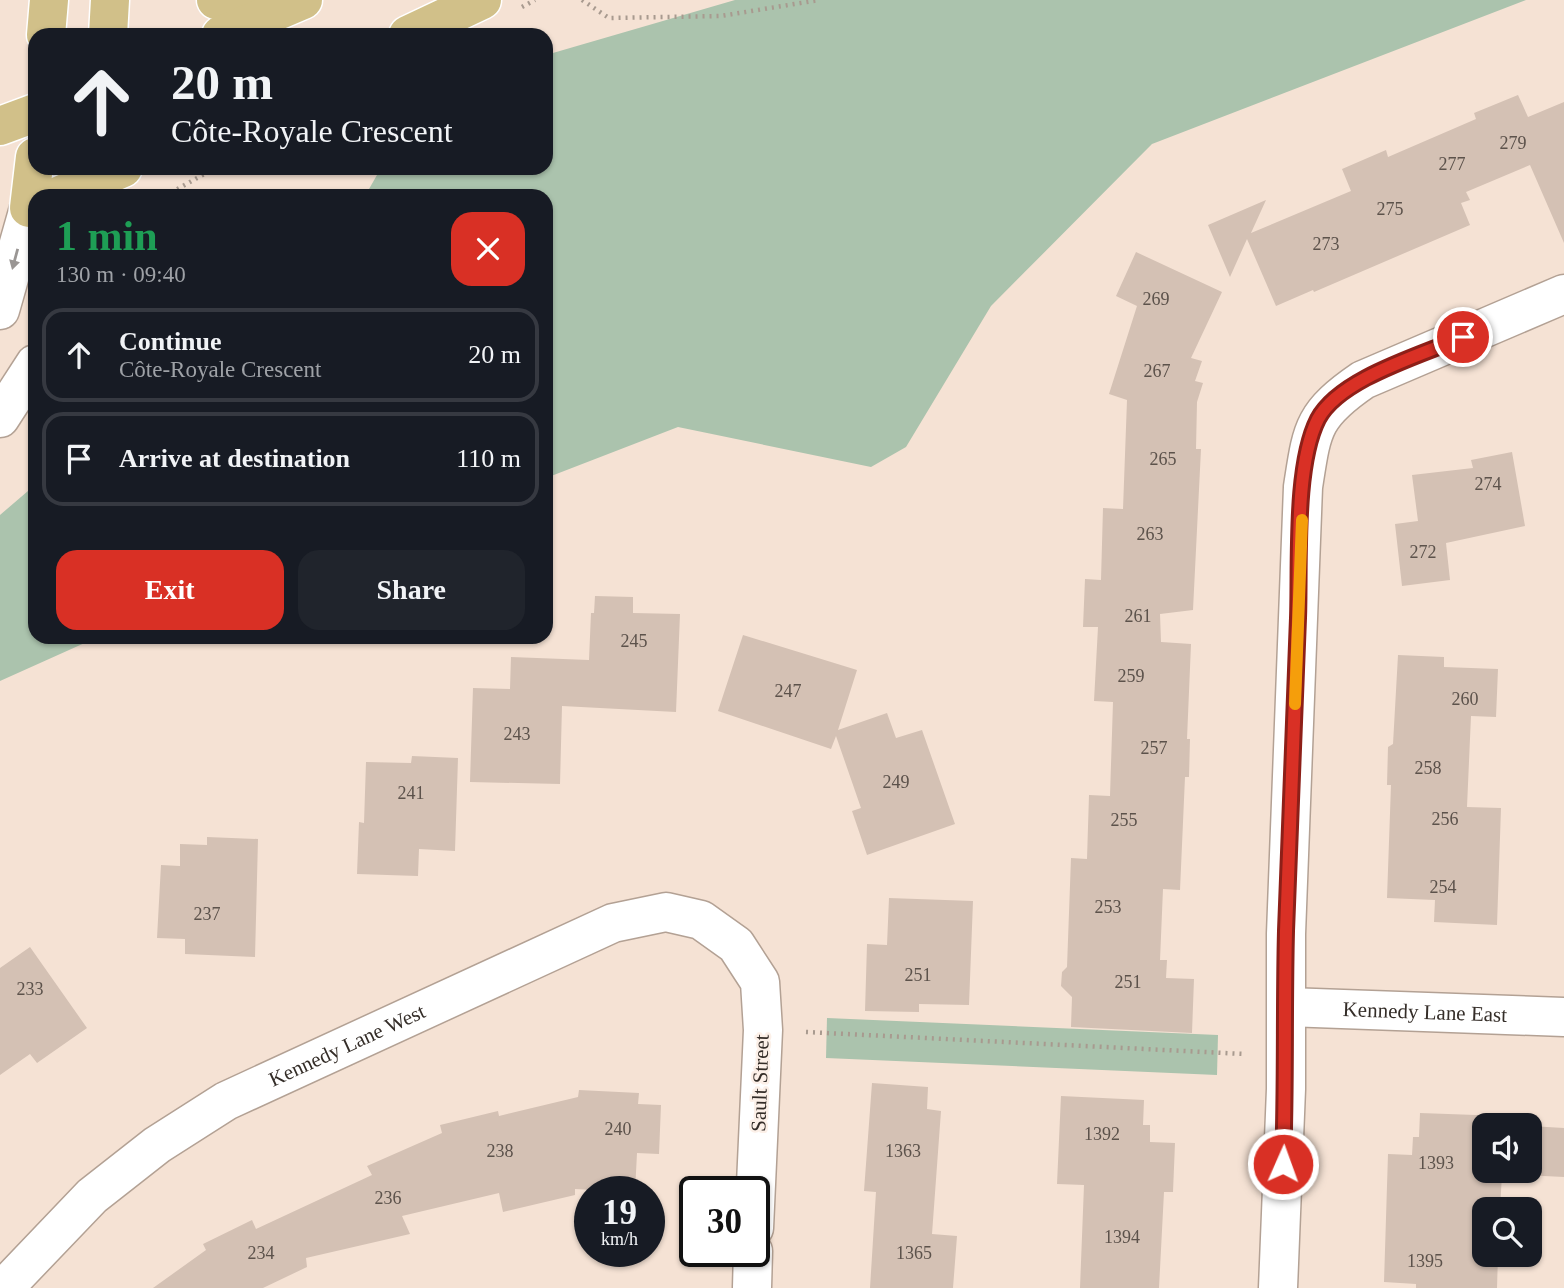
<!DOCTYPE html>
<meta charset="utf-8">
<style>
body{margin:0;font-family:"Times New Roman",serif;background:#20242c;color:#f1f3f6;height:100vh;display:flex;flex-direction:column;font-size:26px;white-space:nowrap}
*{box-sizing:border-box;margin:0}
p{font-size:23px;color:#9ea1a6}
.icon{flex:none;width:38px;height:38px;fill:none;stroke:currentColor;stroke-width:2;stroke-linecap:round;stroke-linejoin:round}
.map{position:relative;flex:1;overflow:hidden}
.side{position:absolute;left:28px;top:189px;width:525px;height:455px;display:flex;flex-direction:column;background:#171b24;border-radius:21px;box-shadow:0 2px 5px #0004}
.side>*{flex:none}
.guide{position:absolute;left:28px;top:28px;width:525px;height:147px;border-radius:21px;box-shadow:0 2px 5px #0004;background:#171b24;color:#f1f3f6;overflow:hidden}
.fabs{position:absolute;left:1472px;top:1113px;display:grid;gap:14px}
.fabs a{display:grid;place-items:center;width:70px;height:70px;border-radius:14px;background:#171b24;box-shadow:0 2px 5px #0004;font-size:35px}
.speed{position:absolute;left:574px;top:1176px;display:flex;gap:14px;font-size:35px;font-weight:700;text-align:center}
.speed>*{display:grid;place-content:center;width:91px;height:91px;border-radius:50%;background:#171b24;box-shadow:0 2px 5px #0004;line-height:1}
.speed small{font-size:18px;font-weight:400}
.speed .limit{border:4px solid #111;border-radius:10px;background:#fff;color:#111}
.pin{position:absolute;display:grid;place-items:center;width:60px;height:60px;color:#fff;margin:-30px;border:4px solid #fff;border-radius:50%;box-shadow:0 2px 7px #0007}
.me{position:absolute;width:77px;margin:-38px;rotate:2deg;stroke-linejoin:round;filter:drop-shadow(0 0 5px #0008)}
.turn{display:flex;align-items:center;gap:24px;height:147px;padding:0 28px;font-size:32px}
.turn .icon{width:91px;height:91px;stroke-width:2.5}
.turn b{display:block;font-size:49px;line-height:60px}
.round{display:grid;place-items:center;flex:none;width:74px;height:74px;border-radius:21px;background:#20242c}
.summary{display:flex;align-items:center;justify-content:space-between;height:119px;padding:0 28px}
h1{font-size:42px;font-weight:800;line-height:52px;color:#1e9e55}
.cta{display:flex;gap:14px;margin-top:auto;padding:14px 28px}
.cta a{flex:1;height:80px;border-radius:21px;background:#d93025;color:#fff;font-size:28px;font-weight:800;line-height:80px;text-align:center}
.cta a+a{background:#20242c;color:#f1f3f6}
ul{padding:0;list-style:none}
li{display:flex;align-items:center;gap:21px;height:94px;margin:0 14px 10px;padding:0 14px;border:4px solid #363941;border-radius:21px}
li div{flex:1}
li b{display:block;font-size:26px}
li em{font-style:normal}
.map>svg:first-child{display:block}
.green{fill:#abc3ad}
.building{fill:#d4c1b4}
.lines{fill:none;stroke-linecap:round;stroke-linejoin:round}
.minor-casing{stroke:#b3a194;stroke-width:41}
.major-casing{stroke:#fff;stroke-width:41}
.path{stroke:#a89a8f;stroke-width:4.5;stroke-dasharray:2 5;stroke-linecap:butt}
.minor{stroke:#fff;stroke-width:38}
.major{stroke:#d1c089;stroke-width:38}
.oneway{fill:#9a9694}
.route-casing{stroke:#8d1f18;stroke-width:18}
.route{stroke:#d93025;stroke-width:12}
.slow{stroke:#f59e0b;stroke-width:12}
.labels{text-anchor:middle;stroke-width:5;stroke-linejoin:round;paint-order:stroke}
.number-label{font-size:18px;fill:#5c524b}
.street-label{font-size:21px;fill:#342d28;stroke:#fcf0e8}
</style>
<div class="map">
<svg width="1564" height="1288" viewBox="0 0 1564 1288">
<rect width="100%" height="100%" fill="#f5e2d4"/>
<g class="green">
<path d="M735 0H1526L1152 144 991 306 906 447 871 467 678 427 546 478V196H365L381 168H546V55Z"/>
<path d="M35 485V637H98L0 681V515Z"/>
<path d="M827 1018 1218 1035 1217 1075 826 1058Z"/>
</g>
<g class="building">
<path d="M1518 95 1528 117 1564 102V243L1530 165 1466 192 1470 200 1461 203 1470 225 1314 292 1313 290 1276 306 1247 239 1230 277 1208 225 1266 200 1251 233 1351 191 1342 169 1386 150 1388 157 1476 119 1474 113Z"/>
<path d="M1136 252 1222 292 1191 358 1202 361 1195 381 1203 383 1197 402 1196 449H1201L1193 610 1160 614 1161 642 1191 644 1187 739H1190L1189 777H1185L1180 890 1163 889 1160 960H1167L1166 978 1194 979 1192 1033 1071 1027 1072 997 1061 986 1062 972 1067 967 1071 858 1087 859 1089 795 1110 796 1113 702 1094 701 1098 627H1083L1085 579 1101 580 1103 508 1123 509 1127 400 1109 394 1137 306 1116 296Z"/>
<path d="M1512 452 1525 526 1446 543 1450 580 1402 586 1395 524 1418 521 1412 475 1473 468 1471 460Z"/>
<path d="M595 596 633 597V613L680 614 676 712 562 706 560 784 470 782 473 688 510 689 511 657 589 660 591 613H594Z"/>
<path d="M743 635 857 670 838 730 887 713 896 738 922 730 955 824 867 855 852 811 861 808 836 736 831 749 718 711Z"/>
<path d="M1398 655 1444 657V667L1498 669 1496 717 1471 716 1467 807 1501 808 1497 925 1434 922 1435 900 1387 898 1391 785H1387L1388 747 1393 744Z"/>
<path d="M412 756 458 758 455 851 419 849 418 876 357 874 359 822 364 823 366 762 411 763Z"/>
<path d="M207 837 258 839 255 957 185 954V939L157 938 161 865 180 866V844L207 845Z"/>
<path d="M889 898 973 901 969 1005 919 1004V1012L865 1011 867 944 887 945Z"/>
<path d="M30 947 87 1028 37 1063 30 1054 0 1075V968Z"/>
<path d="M872 1083 928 1087 927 1109 941 1111 932 1234 957 1236 953 1288H870L876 1192 864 1191Z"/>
<path d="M579 1090 639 1093 638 1104 661 1105 659 1154 637 1153 635 1192 575 1189V1195L503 1212 499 1193 402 1216 410 1234 306 1258 307 1267 263 1288H153L206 1250 203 1244 252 1220 256 1229 372 1175 367 1166 442 1133 440 1125 498 1111 499 1116 578 1097Z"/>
<path d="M1061 1096 1144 1100 1143 1125H1150V1142L1175 1143 1173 1192H1164L1159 1288H1080L1084 1185 1057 1184Z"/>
<path d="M1420 1113 1504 1116V1125H1514H1484V1171H1530V1126L1564 1128V1177L1502 1174 1500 1209H1484V1255H1498L1497 1288H1416V1284L1384 1282 1388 1154 1412 1155 1413 1137H1419Z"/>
</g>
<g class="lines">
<defs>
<g id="minor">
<path d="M0 310 29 208"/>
<path d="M0 418 35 364"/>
<path id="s1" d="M1287 1007 1564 1017"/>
<path id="s2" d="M4 1288 92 1196 157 1145 226 1101 613 923 666 912 701 920 736 945 760 982 763 1030 754 1228"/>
<path d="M752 1288 753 1251"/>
<path d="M1278 1288 1286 1089V934L1303 487C1312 429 1312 415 1363 380L1564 294"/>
</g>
<g id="major">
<path d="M216 0 255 4 270 0"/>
<path d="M46 35 49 0"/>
<path d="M108 35 110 0"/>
<path d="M221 35 303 0"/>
<path d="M408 35 482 0"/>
<path d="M0 126 35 113"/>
<path d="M58 196 123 168"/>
<path d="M29 208 35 157"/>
</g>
</defs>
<use href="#minor" class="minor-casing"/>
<use href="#major" class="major-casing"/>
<g class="path">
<path d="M582 0 609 18 721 16 819 0"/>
<path d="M522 7 535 0"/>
<path d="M165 196 215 168"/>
<path d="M806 1032 1244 1054"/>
</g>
<use href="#minor" class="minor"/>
<use href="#major" class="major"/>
</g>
<defs><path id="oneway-solid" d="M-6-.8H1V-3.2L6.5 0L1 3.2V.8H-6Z" transform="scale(1.75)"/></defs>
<use class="oneway" href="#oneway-solid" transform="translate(15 259) rotate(105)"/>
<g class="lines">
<defs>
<path id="route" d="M1283 1164C1286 1086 1284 1008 1286 931 1289 827 1294 723 1298 618 1300 565 1294 466 1318 419 1340 378 1422 355 1463 337"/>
</defs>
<use href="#route" class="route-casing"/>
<use href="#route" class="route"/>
<path class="slow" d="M1295 704 1302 520"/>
</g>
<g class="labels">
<g class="number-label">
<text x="1513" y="149">279</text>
<text x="1452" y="170">277</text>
<text x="1390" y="215">275</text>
<text x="1326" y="250">273</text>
<text x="1156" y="305">269</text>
<text x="1157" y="377">267</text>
<text x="1163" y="465">265</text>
<text x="1488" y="490">274</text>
<text x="1150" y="540">263</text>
<text x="1423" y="558">272</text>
<text x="1138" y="622">261</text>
<text x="634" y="647">245</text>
<text x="1131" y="682">259</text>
<text x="788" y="697">247</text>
<text x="1465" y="705">260</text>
<text x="517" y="740">243</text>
<text x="1154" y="754">257</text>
<text x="1428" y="774">258</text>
<text x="896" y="788">249</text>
<text x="411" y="799">241</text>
<text x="1445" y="825">256</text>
<text x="1124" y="826">255</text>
<text x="1443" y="893">254</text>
<text x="1108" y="913">253</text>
<text x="207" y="920">237</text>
<text x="918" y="981">251</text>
<text x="1128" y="988">251</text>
<text x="30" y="995">233</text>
<text x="618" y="1135">240</text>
<text x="1102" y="1140">1392</text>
<text x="500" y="1157">238</text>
<text x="903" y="1157">1363</text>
<text x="1436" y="1169">1393</text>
<text x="388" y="1204">236</text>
<text x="1122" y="1243">1394</text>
<text x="261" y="1259">234</text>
<text x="914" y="1259">1365</text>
<text x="1425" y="1267">1395</text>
</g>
<g class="street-label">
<text dy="7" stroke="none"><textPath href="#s1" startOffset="138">Kennedy Lane East</textPath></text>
<text dy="7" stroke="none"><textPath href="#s2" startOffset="425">Kennedy Lane West</textPath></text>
<text transform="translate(760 1083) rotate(-88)" y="7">Sault Street</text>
</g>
</g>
</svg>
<div class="fabs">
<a><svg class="icon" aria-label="sound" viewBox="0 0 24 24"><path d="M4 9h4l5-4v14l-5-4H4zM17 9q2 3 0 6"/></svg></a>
<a><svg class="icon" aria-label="search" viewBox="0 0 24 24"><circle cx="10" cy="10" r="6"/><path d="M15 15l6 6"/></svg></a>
</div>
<div class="speed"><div>19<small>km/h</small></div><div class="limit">30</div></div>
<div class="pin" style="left:1463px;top:337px;background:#d93025"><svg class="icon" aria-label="arrive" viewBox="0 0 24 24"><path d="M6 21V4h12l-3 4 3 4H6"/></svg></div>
<svg class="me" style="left:1283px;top:1164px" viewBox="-20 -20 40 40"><circle r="17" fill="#d93025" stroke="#fff" stroke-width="3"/><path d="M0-11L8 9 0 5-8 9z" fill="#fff"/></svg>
<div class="guide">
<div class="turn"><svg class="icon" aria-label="ahead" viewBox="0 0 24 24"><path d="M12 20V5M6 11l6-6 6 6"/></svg><div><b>20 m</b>Côte-Royale Crescent</div></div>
</div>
<section class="side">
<div class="summary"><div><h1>1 min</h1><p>130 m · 09:40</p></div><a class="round" style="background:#d93025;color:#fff"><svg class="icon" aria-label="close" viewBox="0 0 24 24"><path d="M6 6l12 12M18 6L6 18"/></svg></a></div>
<ul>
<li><svg class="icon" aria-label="ahead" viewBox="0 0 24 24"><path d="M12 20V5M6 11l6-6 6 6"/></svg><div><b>Continue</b><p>Côte-Royale Crescent</p></div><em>20 m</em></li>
<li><svg class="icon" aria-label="arrive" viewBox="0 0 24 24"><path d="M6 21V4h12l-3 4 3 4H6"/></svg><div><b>Arrive at destination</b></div><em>110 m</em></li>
</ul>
<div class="cta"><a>Exit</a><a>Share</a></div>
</section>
</div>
